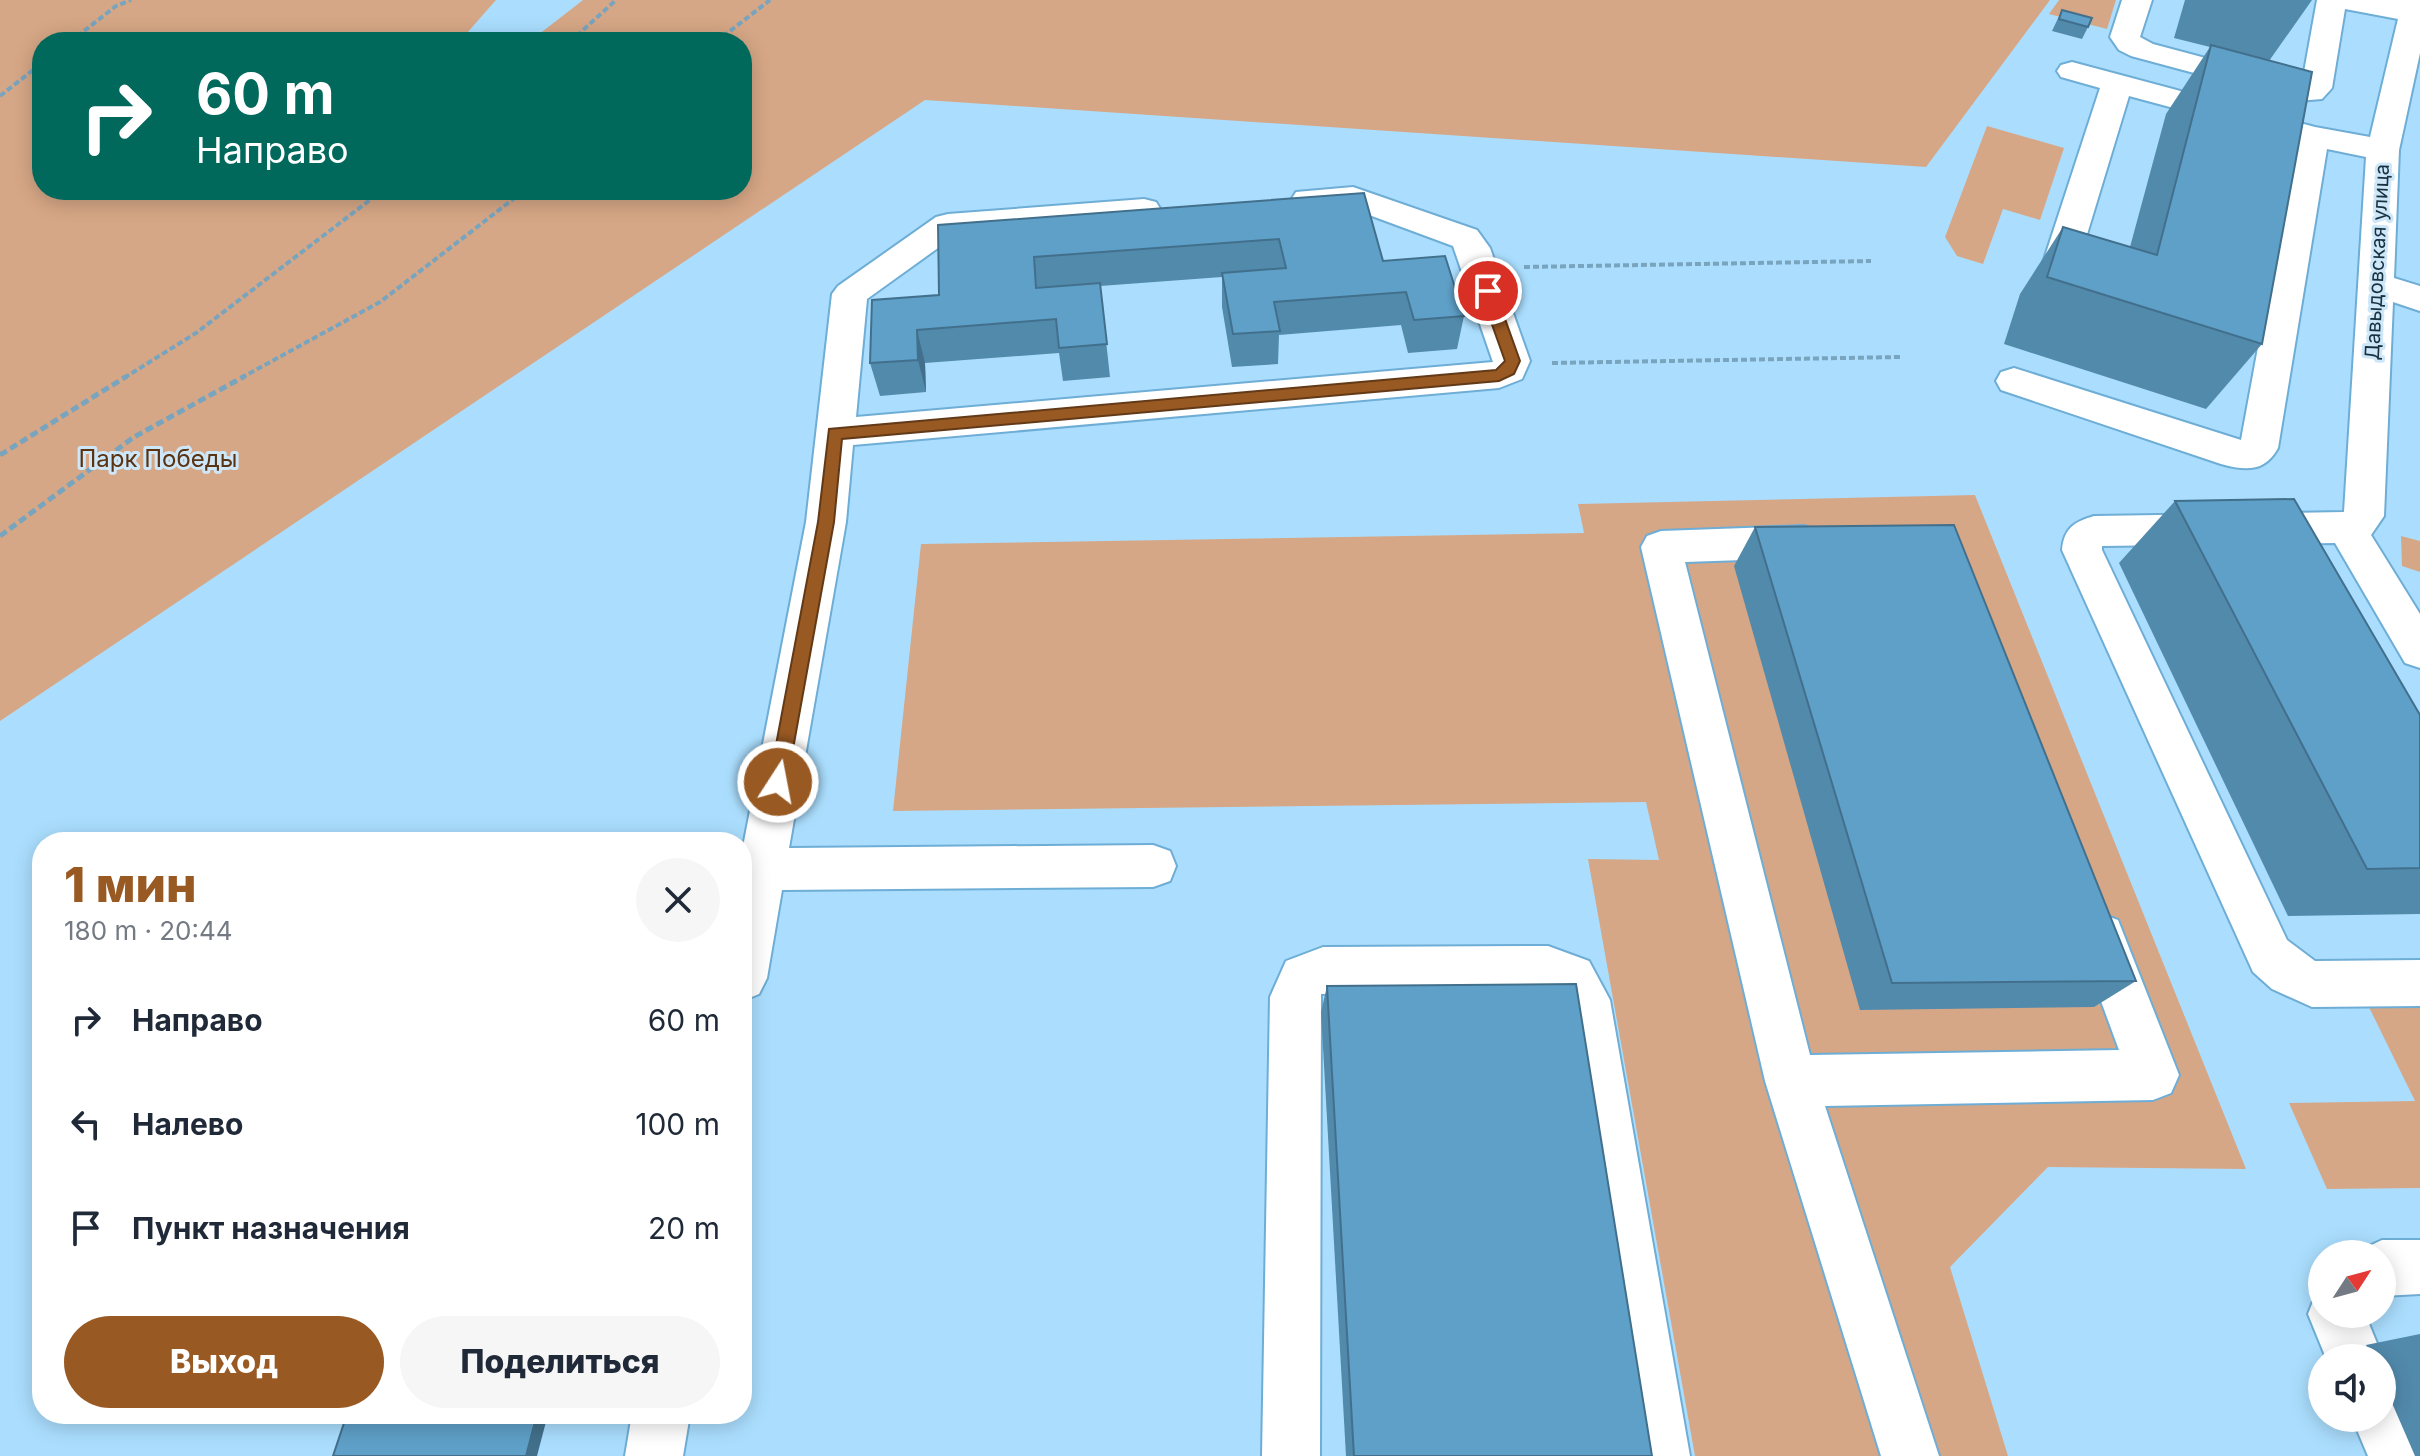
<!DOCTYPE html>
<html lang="ru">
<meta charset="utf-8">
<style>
body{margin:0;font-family:Inter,sans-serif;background:#f6f6f7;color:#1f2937;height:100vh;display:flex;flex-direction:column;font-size:30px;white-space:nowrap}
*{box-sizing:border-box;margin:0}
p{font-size:26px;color:#747a83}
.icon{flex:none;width:44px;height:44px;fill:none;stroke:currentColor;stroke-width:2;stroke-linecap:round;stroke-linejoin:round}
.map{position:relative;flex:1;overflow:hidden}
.sheet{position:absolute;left:32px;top:832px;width:720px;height:592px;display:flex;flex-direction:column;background:#fff;border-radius:32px;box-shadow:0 4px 20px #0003}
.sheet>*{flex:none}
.hud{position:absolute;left:32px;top:32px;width:720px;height:168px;border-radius:32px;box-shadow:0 4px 20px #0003;background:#00695c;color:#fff;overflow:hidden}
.needle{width:52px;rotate:54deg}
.buttons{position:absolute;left:2308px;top:1240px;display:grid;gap:16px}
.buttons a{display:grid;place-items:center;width:88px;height:88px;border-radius:50%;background:#fff;box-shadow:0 4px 20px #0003;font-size:40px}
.pin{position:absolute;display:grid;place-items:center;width:68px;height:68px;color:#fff;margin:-34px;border:4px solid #fff;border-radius:50%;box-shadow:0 2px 8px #0007}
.me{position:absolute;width:88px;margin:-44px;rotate:11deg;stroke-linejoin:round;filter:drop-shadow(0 0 6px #0008)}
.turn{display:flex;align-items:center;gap:28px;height:168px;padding:0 32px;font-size:36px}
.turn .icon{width:104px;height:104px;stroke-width:2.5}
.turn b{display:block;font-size:56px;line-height:68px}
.round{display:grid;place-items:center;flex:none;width:84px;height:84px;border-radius:42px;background:#f6f6f7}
.head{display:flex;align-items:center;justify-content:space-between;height:136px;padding:0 32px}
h1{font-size:48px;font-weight:800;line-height:60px;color:#995923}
.cta{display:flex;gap:16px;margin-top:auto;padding:16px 32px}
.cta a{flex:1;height:92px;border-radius:48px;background:#995923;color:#fff;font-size:32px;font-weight:800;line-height:92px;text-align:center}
.cta a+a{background:#f6f6f7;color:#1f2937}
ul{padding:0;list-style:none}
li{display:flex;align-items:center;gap:24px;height:104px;padding:0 32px}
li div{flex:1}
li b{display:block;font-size:30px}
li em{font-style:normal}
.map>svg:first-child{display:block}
.green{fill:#d6a786}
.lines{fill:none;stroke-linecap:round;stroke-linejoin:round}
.minor-casing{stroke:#6eadd5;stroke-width:4}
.path-far1{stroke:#79a4be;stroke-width:4;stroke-dasharray:6 3;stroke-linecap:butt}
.path{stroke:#79a4be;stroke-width:5;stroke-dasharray:8 4;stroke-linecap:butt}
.minor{fill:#fff;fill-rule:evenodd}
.wall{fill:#528aac}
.shaded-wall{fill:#42708c}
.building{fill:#5fa0c8;stroke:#42708c;stroke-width:2}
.route{fill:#995923;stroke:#633a17;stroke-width:2}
.labels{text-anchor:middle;stroke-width:6;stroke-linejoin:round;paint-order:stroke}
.far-street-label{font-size:20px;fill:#173141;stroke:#cee7f8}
.park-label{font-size:24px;fill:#5a3313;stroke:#cee7f8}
</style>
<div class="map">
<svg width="2420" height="1456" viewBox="0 0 2420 1456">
<rect width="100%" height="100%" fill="#abdefe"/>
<g class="green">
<path d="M0 0H496L459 42H42V190H742V42H529L583 0H2050L1926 167 925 100 0 721Z"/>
<path d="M2059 0H2116L2107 29 2049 14Z"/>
<path d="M1987 126 2064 148 2040 220 2003 209 1983 264 1957 256 1945 237Z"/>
<path d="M1975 495 2246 1169 2048 1167 1950 1267 2008 1456H1695L1588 859 1659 860 1646 802 893 811 921 544 1584 533 1578 504Z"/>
<path d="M2401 536 2420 541V572L2402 566Z"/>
<path d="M2420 996V1188L2327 1189 2289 1103 2415 1101 2364 997Z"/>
</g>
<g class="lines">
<defs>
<g id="minor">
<path d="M2122 0H2152L2140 37 2153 44 2299 83H2302L2317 0H2420V53L2399 150 2394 278 2420 286V311L2393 302 2384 516 2371 535 2420 614V668L2405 663 2335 543 2102 546V550L2287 940 2315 961 2420 960V1006L2312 1007 2272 989 2253 972 2062 550C2064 528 2074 522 2094 516L2344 512 2366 157 2327 149 2278 448C2265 472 2246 471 2221 464L2001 390 1996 381 2001 372 2014 368 2241 440 2296 141 2129 96 2071 287 2065 295 2053 299 2041 295 2035 287 2100 88 2061 77 2057 71 2061 65 2072 62 2315 127 2370 137 2398 19 2345 9 2332 88 2322 99 2298 101 2131 56 2119 50 2110 37Z"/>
<path d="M1353 187 1477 230 1490 248 1530 361 1522 379 1499 388 853 445 846 522 789 848 1153 845 1170 851 1176 866 1170 881 1153 887 782 890 767 978 759 994 742 1001V852L806 522 832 294 838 286 936 217 948 214 1144 199 1156 202 1161 210 1156 218 1144 221 956 235 867 299 856 417 1493 362 1453 246 1353 209 1308 211 1296 208 1291 200 1296 192Z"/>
<path d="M1804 526 1818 531 1824 542 1818 553 1804 558 1685 562 1810 1055 2119 1050 2077 936 2084 920 2101 914 2118 920 2179 1075 2171 1093 2153 1100 1825 1106 1939 1456H1881L1765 1081 1641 547 1647 536 1661 531Z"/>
<path d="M1548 946 1589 961 1610 1000 1690 1456H1632L1561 1005 1555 995 1548 992 1321 994 1320 1456H1262L1270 997 1286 961 1323 947Z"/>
<path d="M2382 1240H2420V1294L2382 1296V1254H2360L2363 1249Z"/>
<path d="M2322 1292V1314H2365L2383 1358 2382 1361V1358H2326L2308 1314 2316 1294Z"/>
<path d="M2382 1389 2402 1397 2420 1440V1456H2368L2352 1418H2382Z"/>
<path d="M632 1414H690L683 1456H625Z"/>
</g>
</defs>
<use href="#minor" class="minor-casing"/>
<g class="path-far1">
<path d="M70 42 116 6 131 0"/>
<path d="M570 42 616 0"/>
<path d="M716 42 770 0"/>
<path d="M0 96 42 63"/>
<path d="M1524 267 1871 261"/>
<path d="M1552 363 1901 357"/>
<path d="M124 378 196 333 383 190"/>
<path d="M241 378 380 302 525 190"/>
</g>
<g class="path">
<path d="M0 455 127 376"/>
<path d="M0 536 134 437 245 376"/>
</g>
<use href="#minor" class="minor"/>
</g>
<g class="wall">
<path d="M2185 0H2312L2269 61 2262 344 2206 409 2004 344 2020 294 2063 227 2130 247 2166 114 2210 47 2174 38Z"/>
<path d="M2062 10 2088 27 2082 39 2052 31Z"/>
<path d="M1364 193 1383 261 1464 316 1457 349 1408 353 1401 325 1279 335 1278 364 1232 367 1222 307V277L1100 286 1110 377 1063 381 1059 353 925 363 926 392 880 396 870 363 939 295 938 225Z"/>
<path d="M2175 501 2420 715V914L2288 916 2119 563Z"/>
<path d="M1755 527 2136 981 2094 1007 1860 1010 1734 566Z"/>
<path d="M1327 986 1652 1456H1346L1321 1012Z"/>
<path d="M2420 1334V1456H2415L2382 1380V1358H2372L2366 1345Z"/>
</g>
<g class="shaded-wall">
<path d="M917 330 925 363 926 392 918 360Z"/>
<path d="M537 1414H548L537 1456H526Z"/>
</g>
<g class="building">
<path d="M2062 10 2092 18 2088 27 2059 19Z"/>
<path d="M2211 45 2312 72 2262 344 2047 277 2063 227 2157 255Z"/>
<path d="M1364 193 1383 261 1445 256 1464 316 1414 320 1406 292 1274 302 1280 331 1233 334 1222 273 1286 268 1279 239 1034 257 1036 288 1100 283 1107 344 1059 348 1056 319 917 330 918 360 870 363 872 300 939 295 938 225Z"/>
<path d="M2294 499 2420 715V868L2367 869 2175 501Z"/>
<path d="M1954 525 2136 981 1892 983 1755 527Z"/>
<path d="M1576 984 1652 1456H1354L1327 986Z"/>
<path d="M347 1414H537L526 1456H333Z"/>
</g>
<path class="route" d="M1488 286 1495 291 1520 361 1514 374 1499 381 842 439 834 522 787 782 785 788H771L769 782 818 522 829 429 1496 370 1505 361 1480 291Z"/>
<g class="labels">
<g class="far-street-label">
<text transform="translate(2377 262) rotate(-87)" y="7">Давыдовская улица</text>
</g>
<g class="park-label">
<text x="158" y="467">Парк Победы</text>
</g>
</g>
</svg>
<div class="buttons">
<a><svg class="needle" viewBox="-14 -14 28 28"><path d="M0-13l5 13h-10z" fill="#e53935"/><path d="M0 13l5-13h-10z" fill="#747a83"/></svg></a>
<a><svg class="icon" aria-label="sound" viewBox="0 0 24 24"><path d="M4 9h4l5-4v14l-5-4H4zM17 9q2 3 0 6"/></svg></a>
</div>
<div class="pin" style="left:1488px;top:291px;background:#d93025"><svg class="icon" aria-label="arrive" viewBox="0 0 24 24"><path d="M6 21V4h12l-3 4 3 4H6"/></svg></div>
<svg class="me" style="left:778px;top:782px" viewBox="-20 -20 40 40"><circle r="17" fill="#995923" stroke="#fff" stroke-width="3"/><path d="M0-11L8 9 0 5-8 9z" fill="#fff"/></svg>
<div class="hud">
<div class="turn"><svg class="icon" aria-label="right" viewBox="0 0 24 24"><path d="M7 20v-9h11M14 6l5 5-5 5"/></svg><div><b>60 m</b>Направо</div></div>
</div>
<section class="sheet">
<div class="head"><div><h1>1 мин</h1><p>180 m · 20:44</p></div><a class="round"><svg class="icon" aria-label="close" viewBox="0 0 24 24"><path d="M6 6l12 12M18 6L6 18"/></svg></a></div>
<ul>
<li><svg class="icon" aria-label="right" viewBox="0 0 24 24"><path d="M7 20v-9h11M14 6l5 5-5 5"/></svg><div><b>Направо</b></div><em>60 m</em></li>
<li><svg class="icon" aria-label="left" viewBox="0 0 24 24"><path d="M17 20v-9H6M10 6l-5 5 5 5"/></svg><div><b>Налево</b></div><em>100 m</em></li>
<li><svg class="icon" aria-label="arrive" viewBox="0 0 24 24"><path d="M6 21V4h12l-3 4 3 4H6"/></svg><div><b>Пункт назначения</b></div><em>20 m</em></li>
</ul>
<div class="cta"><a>Выход</a><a>Поделиться</a></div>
</section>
</div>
